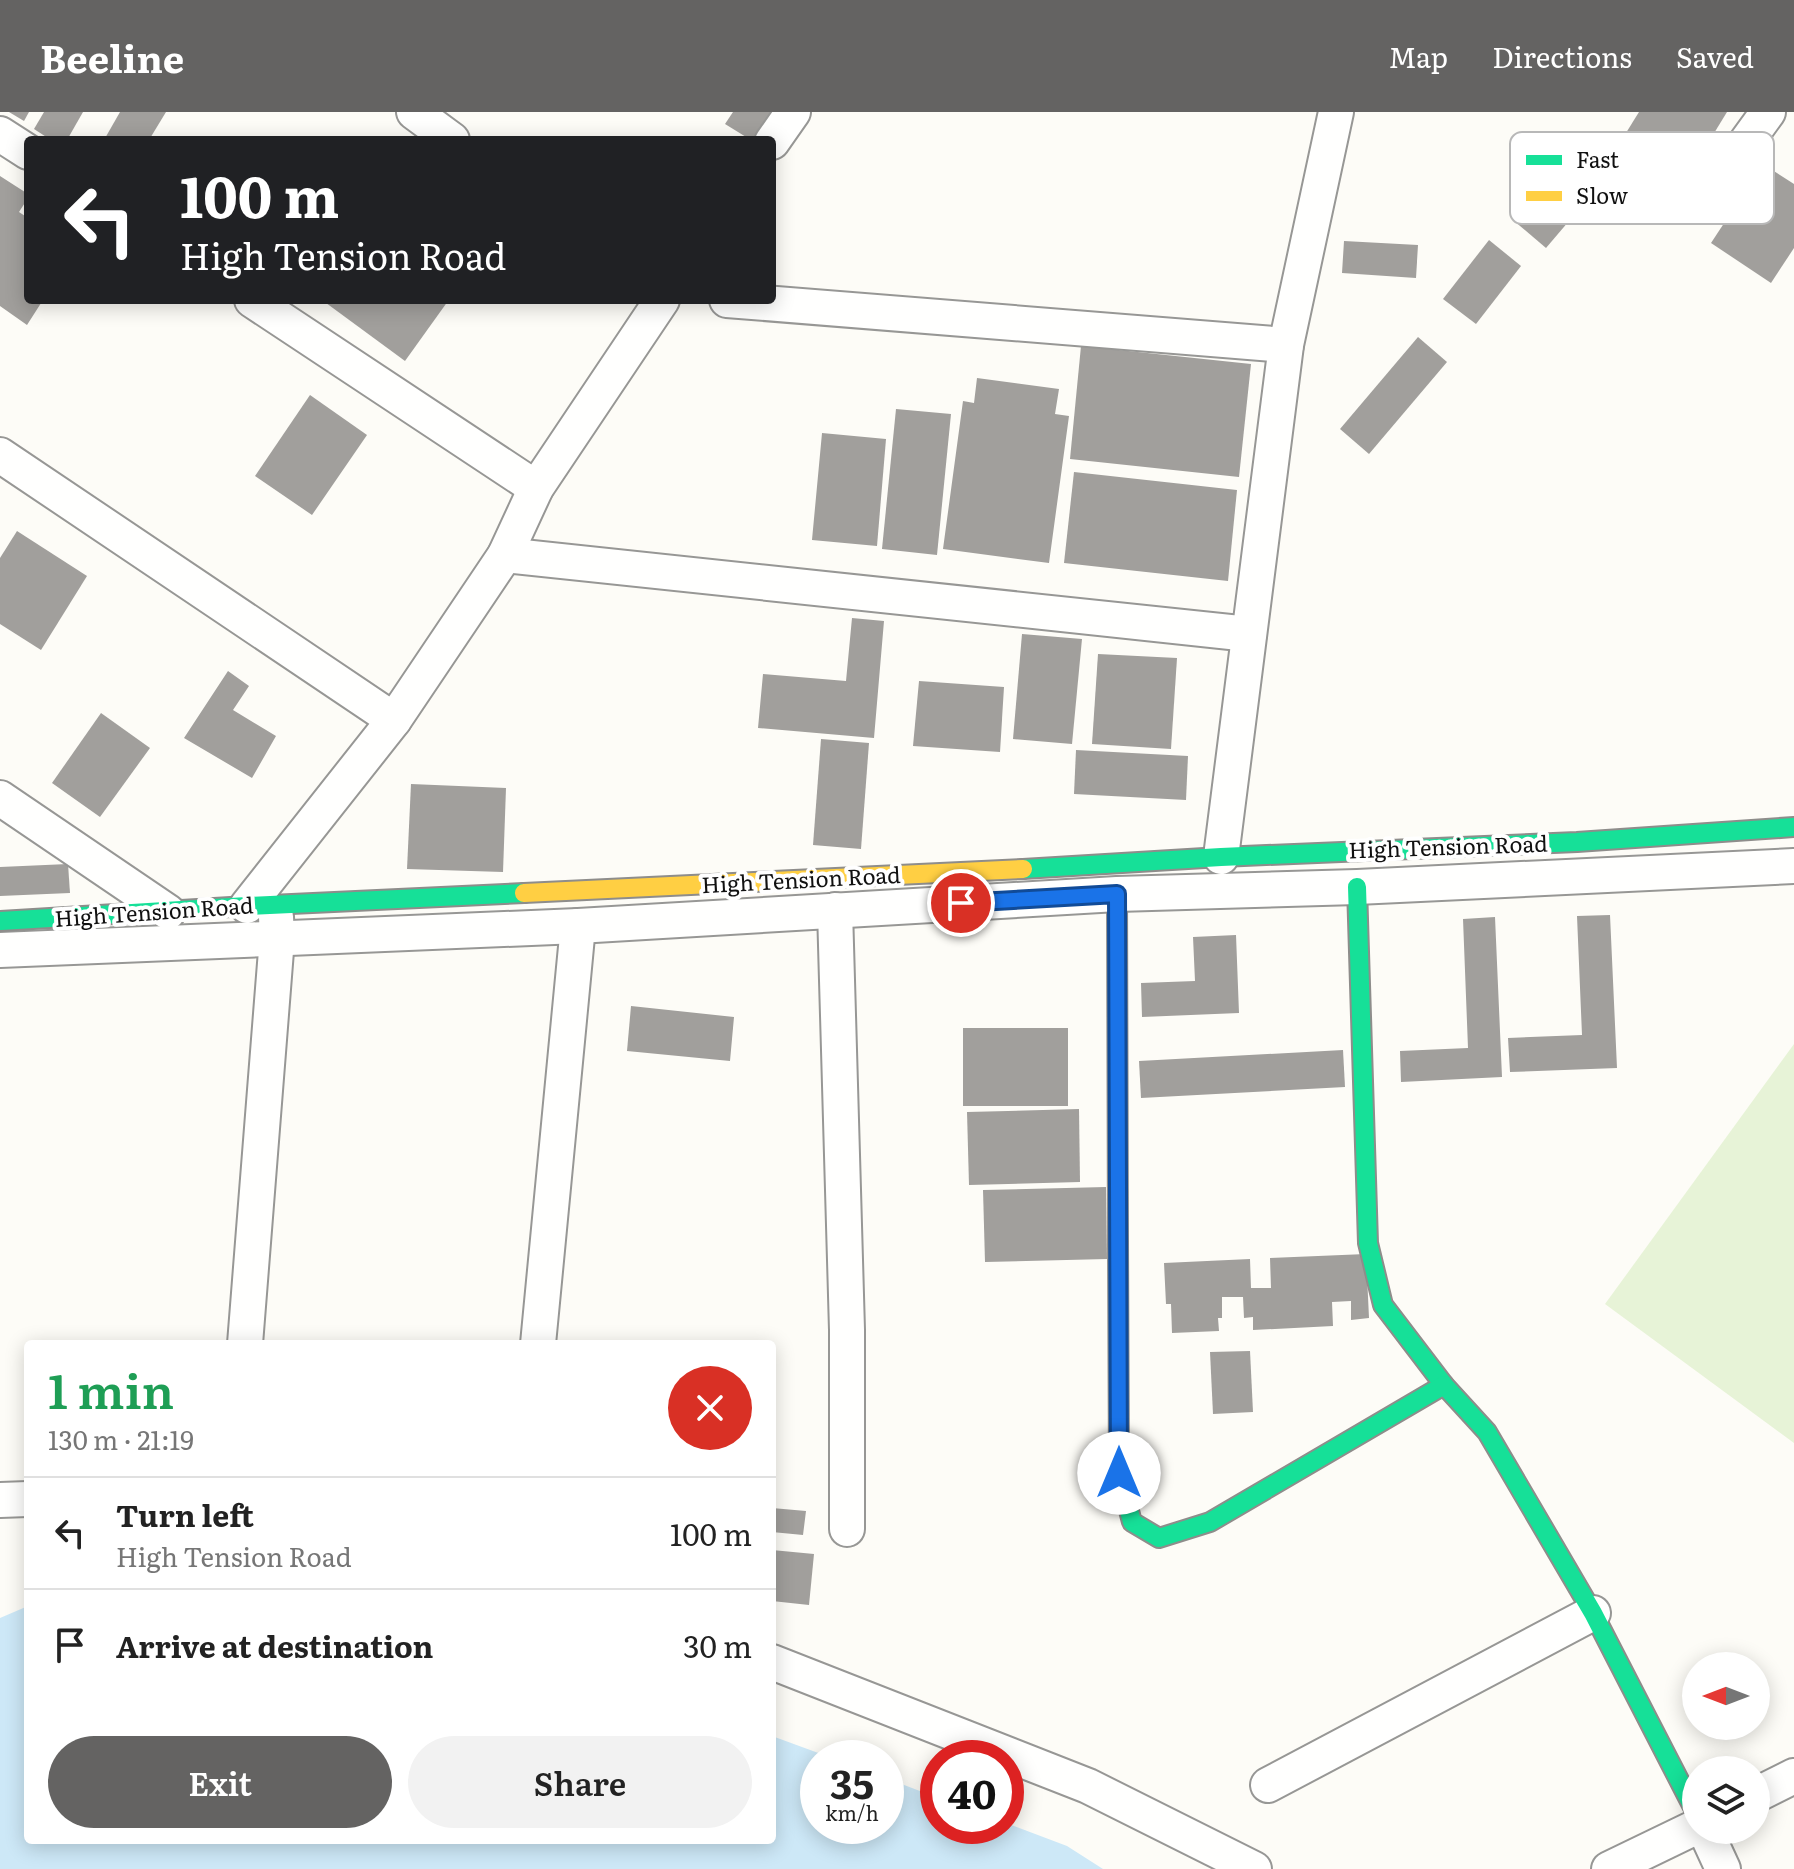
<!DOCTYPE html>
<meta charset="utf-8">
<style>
body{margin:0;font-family:Literata,serif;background:#f2f2f2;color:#222;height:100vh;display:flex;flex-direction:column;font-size:30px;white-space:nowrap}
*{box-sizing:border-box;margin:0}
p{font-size:26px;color:#767676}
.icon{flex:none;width:44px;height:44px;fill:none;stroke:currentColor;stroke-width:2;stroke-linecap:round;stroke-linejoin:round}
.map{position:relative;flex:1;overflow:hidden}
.panel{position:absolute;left:24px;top:1228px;width:752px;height:504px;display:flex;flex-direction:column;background:#fff;border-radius:8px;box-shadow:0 4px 20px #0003}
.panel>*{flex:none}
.hud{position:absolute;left:24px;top:24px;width:752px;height:168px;border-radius:8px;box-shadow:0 4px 20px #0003;background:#202124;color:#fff;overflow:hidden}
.needle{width:52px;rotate:270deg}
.fabs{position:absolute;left:1682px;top:1540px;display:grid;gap:16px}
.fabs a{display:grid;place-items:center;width:88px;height:88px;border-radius:50%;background:#fff;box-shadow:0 4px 20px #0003;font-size:40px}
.speed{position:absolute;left:800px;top:1628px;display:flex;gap:16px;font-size:40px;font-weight:700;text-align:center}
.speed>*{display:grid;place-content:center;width:104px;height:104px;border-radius:50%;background:#fff;box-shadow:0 4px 20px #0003;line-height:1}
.speed small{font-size:20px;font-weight:400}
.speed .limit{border:12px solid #d22;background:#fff;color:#111}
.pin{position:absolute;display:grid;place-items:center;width:68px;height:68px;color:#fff;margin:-34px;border:4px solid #fff;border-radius:50%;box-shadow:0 2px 8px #0007}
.me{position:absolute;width:88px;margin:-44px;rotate:0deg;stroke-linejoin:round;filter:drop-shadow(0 0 6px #0008)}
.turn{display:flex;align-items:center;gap:28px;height:168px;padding:0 24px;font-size:36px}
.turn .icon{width:104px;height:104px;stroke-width:2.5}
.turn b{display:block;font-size:56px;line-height:68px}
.round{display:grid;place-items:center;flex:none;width:84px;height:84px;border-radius:42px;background:#f2f2f2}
.overview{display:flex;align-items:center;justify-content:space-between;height:136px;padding:0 24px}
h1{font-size:48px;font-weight:600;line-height:60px;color:#1e9e55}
.button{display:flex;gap:16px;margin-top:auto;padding:16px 24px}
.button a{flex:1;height:92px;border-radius:48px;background:#646362;color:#fff;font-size:32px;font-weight:600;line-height:92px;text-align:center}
.button a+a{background:#f2f2f2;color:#222}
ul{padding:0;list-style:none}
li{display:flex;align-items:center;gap:24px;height:112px;padding:0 24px;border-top:2px solid #e0e0e0}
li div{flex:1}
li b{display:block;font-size:30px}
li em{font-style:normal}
header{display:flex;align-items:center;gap:48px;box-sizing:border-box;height:112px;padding:0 40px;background:#646362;color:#fff}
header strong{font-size:38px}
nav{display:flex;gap:44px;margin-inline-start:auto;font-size:28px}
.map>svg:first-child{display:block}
.green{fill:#e7f3d7}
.water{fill:#cde8f7}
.building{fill:#a19f9c}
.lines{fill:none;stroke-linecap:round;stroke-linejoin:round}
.street-casing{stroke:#979795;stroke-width:38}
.fast-casing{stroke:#8e8d8b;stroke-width:22}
.slow-casing{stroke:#8e8d8b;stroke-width:22}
.street{stroke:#fffffe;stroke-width:34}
.fast{stroke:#16e098;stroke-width:18}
.slow{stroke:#ffcf43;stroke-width:18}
.route-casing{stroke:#114b97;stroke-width:20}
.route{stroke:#1a73e8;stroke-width:14}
.labels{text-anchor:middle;stroke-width:8;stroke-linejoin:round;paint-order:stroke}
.street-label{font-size:22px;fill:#111;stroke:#fff}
.key{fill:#fff;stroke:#b8b8b8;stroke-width:2}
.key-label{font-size:22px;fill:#111}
</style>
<header>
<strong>Beeline</strong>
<nav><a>Map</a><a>Directions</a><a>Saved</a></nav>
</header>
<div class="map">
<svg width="1794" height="1757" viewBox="0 0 1794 1757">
<rect width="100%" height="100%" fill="#fdfcf7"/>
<path class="green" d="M1794 932V1331L1605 1192Z"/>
<path class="water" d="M28 1494V1728H772V1624L832 1646H818V1714H886V1666L938 1686V1714H1006V1711L1067 1734 1103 1757H0V1506Z"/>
<g class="building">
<path d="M9 0H29L24 9Z"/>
<path d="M44 0H83L67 28H51L34 17Z"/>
<path d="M120 0H166L149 28H104Z"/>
<path d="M733 0H772L755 28H751L725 12Z"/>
<path d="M1639 0H1727L1675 85 1611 45Z"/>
<path d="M1581 27 1615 55 1546 136 1513 108Z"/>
<path d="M1763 52 1794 72V136L1771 171 1711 131Z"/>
<path d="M0 64 28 82V86L19 100 28 106V188H43L27 213 0 194Z"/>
<path d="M1489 128 1521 154 1476 212 1443 187Z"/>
<path d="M1344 129 1418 133 1416 166 1342 161Z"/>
<path d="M322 188H446L448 189 405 249Z"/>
<path d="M1418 225 1447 250 1369 342 1340 317Z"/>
<path d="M1081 234 1251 252 1239 365 1070 347Z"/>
<path d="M977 266 1059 277 1055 302 1069 304 1049 451 943 437 963 289 974 291Z"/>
<path d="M310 283 367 323 312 403 255 364Z"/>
<path d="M896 297 951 302 937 443 882 437Z"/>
<path d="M822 321 886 327 877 434 812 428Z"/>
<path d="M1074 360 1237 378 1228 469 1064 451Z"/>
<path d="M17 419 87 464 41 538 0 512V446Z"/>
<path d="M852 506 884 509 874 626 758 616 763 562 846 569Z"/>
<path d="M1022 522 1082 527 1072 632 1013 627Z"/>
<path d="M1098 542 1177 546 1171 637 1092 632Z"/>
<path d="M228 559 249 574 233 598 276 624 252 666 184 626Z"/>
<path d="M919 569 1004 575 1000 640 913 634Z"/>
<path d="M101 601 150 636 100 705 52 671Z"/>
<path d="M821 627 869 631 861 737 813 733Z"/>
<path d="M1076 638 1188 644 1186 688 1074 682Z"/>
<path d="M411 672 506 676 503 760 407 757Z"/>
<path d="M68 752 70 781 0 784V755Z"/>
<path d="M1610 803 1617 956 1510 960 1508 926 1582 923 1577 804Z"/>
<path d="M1495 805 1502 965 1401 970 1400 939 1468 936 1463 807Z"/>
<path d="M1236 823 1239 901 1142 905 1141 871 1195 869 1193 825Z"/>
<path d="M631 894 734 905 730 949 627 939Z"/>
<rect x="963" y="916" width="105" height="78"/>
<path d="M1343 938 1345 975 1141 986 1139 949Z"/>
<path d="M1079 997 1080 1070 969 1073 967 1000Z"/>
<path d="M1106 1075 1107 1147 985 1150 983 1078Z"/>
<path d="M1366 1142 1369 1206 1351 1208V1189L1332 1190 1333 1214 1253 1218V1205L1244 1206 1243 1185H1222V1206H1218L1219 1219 1172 1221 1171 1192H1166L1164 1151 1250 1147 1251 1176H1271L1270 1146Z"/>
<path d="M1250 1239 1253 1300 1213 1302 1210 1240Z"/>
<path d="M772 1396 806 1399 803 1423 772 1420Z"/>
<path d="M772 1438 814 1442 809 1493 772 1489Z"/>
</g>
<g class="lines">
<defs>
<g id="street">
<path d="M414 0 452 28"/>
<path d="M0 22 28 40"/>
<path d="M772 30 793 0"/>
<path d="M1718 69 1768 0"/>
<path d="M252 188 536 376"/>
<path d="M727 188 1286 233"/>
<path d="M0 343 394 608"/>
<path d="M505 443 1249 522"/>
<path d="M0 686 168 800"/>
<path d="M1221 745 1286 233 1336 0"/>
<path d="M247 794 394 608 505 443 536 376 662 188"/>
<path d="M835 798 847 1218V1417"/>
<path d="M0 838 578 814 1117 782 1357 775 1794 754"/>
<path d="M245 1232 277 826 276 805"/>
<path d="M538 1232 578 814"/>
<path d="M0 1388 28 1387"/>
<path d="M772 1550 1088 1674 1254 1757"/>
<path d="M1268 1673 1593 1501"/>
<path d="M1756 1683 1794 1664"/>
<path d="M1705 1718 1723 1757"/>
<path d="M1609 1757 1696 1715"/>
</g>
<g id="fast">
<path d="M1023 757 1221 745 1577 730 1794 715"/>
<path d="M1357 775 1368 1131 1383 1193 1444 1273 1487 1320 1593 1501 1696 1701"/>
<path d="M0 809 247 794 524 781"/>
<path d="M1118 1130 1119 1361 1132 1410 1159 1426 1210 1410 1444 1273"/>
</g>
<g id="slow">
<path d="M524 781 1023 757"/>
<path d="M1117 782 1118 1130"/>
</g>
</defs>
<use href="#street" class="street-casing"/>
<use href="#fast" class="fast-casing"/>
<use href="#slow" class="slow-casing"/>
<use href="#street" class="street"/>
<use href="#fast" class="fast"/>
<use href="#slow" class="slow"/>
</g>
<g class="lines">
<defs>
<path id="route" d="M961 791 1117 782 1119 1361"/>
</defs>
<use href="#route" class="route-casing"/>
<use href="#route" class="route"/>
</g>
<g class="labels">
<g class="street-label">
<text transform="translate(1448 735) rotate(-2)" y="8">High Tension Road</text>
<text transform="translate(801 768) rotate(-3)" y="8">High Tension Road</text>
<text transform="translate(154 800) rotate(-4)" y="8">High Tension Road</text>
</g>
</g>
<rect x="1510" y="20" width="264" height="92" rx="12" class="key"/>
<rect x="1526" y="43" width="36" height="10" fill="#16e098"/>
<rect x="1526" y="79" width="36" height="10" fill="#ffcf43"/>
<g class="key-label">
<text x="1576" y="56">Fast</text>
<text x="1576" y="92">Slow</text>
</g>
</svg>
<div class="fabs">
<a><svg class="needle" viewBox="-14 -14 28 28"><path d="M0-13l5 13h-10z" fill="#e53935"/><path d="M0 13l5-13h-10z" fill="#767676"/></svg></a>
<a><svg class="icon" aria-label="layers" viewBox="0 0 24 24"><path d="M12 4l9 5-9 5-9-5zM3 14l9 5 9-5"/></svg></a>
</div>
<div class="speed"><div>35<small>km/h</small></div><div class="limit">40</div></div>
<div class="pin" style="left:961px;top:791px;background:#d93025"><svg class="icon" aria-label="arrive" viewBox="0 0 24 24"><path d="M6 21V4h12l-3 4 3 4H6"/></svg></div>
<svg class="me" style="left:1119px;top:1361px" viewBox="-20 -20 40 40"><circle r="19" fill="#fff"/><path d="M0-13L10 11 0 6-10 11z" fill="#1a73e8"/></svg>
<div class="hud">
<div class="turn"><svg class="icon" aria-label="left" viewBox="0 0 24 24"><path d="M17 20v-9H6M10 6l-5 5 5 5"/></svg><div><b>100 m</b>High Tension Road</div></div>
</div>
<section class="panel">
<div class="overview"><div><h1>1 min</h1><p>130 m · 21:19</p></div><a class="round" style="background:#d93025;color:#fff"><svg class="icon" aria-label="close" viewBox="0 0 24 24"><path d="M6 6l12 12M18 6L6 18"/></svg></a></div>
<ul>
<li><svg class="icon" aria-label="left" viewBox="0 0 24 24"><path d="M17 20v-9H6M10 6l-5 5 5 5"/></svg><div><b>Turn left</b><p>High Tension Road</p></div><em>100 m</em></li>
<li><svg class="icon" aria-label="arrive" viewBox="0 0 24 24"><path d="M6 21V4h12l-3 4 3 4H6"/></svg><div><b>Arrive at destination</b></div><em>30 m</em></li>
</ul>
<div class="button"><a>Exit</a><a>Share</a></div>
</section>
</div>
